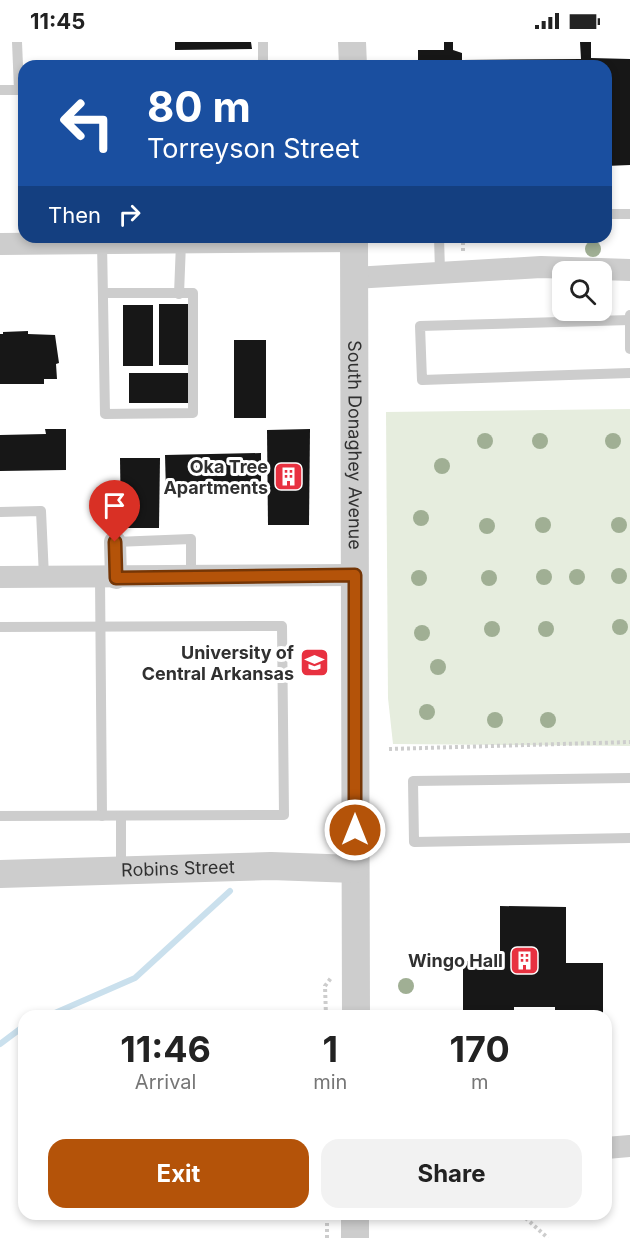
<!DOCTYPE html>
<style>
body{margin:0;font-family:Inter,sans-serif;background:#f2f2f2;color:#222;height:100vh;display:flex;flex-direction:column;font-size:22px;white-space:nowrap}
*{box-sizing:border-box;margin:0}
p{font-size:20px;color:#767676}
.icon{flex:none;width:33px;height:33px;fill:none;stroke:currentColor;stroke-width:2;stroke-linecap:round;stroke-linejoin:round}
.map{position:relative;flex:1;overflow:hidden}
.drawer{position:absolute;left:18px;top:968px;width:594px;height:210px;display:flex;flex-direction:column;background:#fff;border-radius:18px;box-shadow:0 3px 9px #0003}
.drawer>*{flex:none}
.hud{position:absolute;left:18px;top:18px;width:594px;height:183px;border-radius:18px;box-shadow:0 3px 9px #0003;background:#1a4fa0;color:#fff;overflow:hidden}
.controls{position:absolute;left:552px;top:219px;display:grid;gap:12px}
.controls a{display:grid;place-items:center;width:60px;height:60px;border-radius:12px;background:#fff;box-shadow:0 3px 9px #0003;font-size:30px}
.pin{position:absolute;display:grid;place-items:center;width:51px;height:51px;color:#fff;margin:-62px -26px;border-radius:50% 50% 50% 0;rotate:-45deg;box-shadow:0 0 6px #0007}
.pin .icon{rotate:45deg}
.me{position:absolute;width:66px;margin:-33px;rotate:0deg;stroke-linejoin:round;filter:drop-shadow(0 0 4px #0008)}
.turn{display:flex;align-items:center;gap:21px;height:126px;padding:0 30px;font-size:27px}
.turn .icon{width:78px;height:78px;stroke-width:2.5}
.turn b{display:block;font-size:42px;line-height:51px}
.then{display:flex;align-items:center;height:57px;padding:0 30px;background:#0003;gap:12px;font-size:22px}
.eta{display:flex;justify-content:space-evenly;align-items:center;height:102px;text-align:center}
.eta b{font-size:36px;font-weight:700;line-height:42px}
.primary-button{display:flex;gap:12px;margin-top:auto;padding:12px 30px}
.primary-button a{flex:1;height:69px;border-radius:18px;background:#b45309;color:#fff;font-size:24px;font-weight:700;line-height:69px;text-align:center}
.primary-button a+a{background:#f2f2f2;color:#222}
.status{display:flex;justify-content:space-between;align-items:center;height:42px;padding:0 30px;background:#fff;direction:ltr}
.status svg{height:16px;fill:currentColor}
.map>svg:first-child{display:block}
.green{fill:#e6edde}
.lines{fill:none;stroke-linecap:round;stroke-linejoin:round}
.stream{stroke:#cae0ed;stroke-width:6}
.building{fill:#171717}
.path{stroke:#cdcdcd;stroke-width:4;stroke-dasharray:3 3;stroke-linecap:butt}
.service{stroke:#cdcdcd;stroke-width:10}
.minor{stroke:#cdcdcd;stroke-width:22}
.tertiary{stroke:#cdcdcd;stroke-width:28}
.tree{fill:#a0af94}
.route-casing{stroke:#753606;stroke-width:15}
.route{stroke:#b45309;stroke-width:10}
.labels{text-anchor:middle;stroke-width:6;stroke-linejoin:round;paint-order:stroke}
.street-label{font-size:18px;fill:#303030;stroke:#fff}
.poi-label{font-size:18px;font-weight:bold;fill:#303030;stroke:#fff;text-anchor:end}
</style>
<div class="status"><b>11:45</b><svg viewBox="0 0 49 12"><path d="M0 12V9h3v3zM5 12V6h3v6zM10 12V3h3v9zM15 12V0h3v12zM26 1h20v11H26zM47 4h2v5h-2z"/></svg></div>
<div class="map">
<svg width="630" height="1196" viewBox="0 0 630 1196">
<rect width="100%" height="100%" fill="#fff"/>
<path class="green" d="M630 367V704L393 702 388 656 386 370Z"/>
<g class="lines">
<g class="stream">
<path d="M48 974 135 936 230 849"/>
<path d="M0 1002 24 984"/>
</g>
</g>
<g class="building">
<path d="M175 0H251L252 7 175 8Z"/>
<path d="M444 0H453V8L462 11V18L581 17 580 0H591V16L630 17V123L606 124V24H418V8H444Z"/>
<path d="M159 262H189L190 323H159Z"/>
<rect x="123" y="263" width="30" height="61"/>
<path d="M28 289V292L55 293 59 321 56 322 57 337H44V342H0V292H3V290Z"/>
<rect x="234" y="298" width="32" height="78"/>
<rect x="129" y="331" width="61" height="30"/>
<path d="M45 387H66V428L0 429V393L46 392Z"/>
<path d="M310 387 309 483H268L267 388Z"/>
<path d="M261 411V449L166 450 165 413Z"/>
<path d="M120 416H160L159 486H121Z"/>
<path d="M500 864 566 865V921H603V974H555V965H514V974H463V919H500Z"/>
</g>
<g class="lines">
<g class="path">
<path d="M463 209V195"/>
<path d="M389 707 630 700"/>
<path d="M326 974 325 944 331 936"/>
<path d="M521 1172 548 1196"/>
<path d="M327 1196V1172"/>
</g>
<g class="service">
<path d="M17 0 19 48"/>
<path d="M263 0V24"/>
<path d="M0 48H24"/>
<path d="M606 172H630"/>
<path d="M439 195 440 229"/>
<path d="M102 200 105 372 193 371V251H103"/>
<path d="M179 252 181 201"/>
<path d="M630 273V307"/>
<path d="M630 278 420 284 422 338 630 331"/>
<path d="M0 470 41 469 44 535"/>
<path d="M115 500 191 497V535"/>
<path d="M100 536 102 774"/>
<path d="M0 585 282 584 284 773 0 774"/>
<path d="M630 736 413 739 414 800 630 796"/>
<path d="M121 774V828"/>
</g>
<g class="minor">
<path d="M0 202 354 199"/>
<path d="M354 236 541 225 630 228"/>
<path d="M115 500 116 536"/>
<path d="M0 535 355 533"/>
<path d="M606 1106 630 1104"/>
</g>
<g class="tertiary">
<path d="M352 0 353 24"/>
<path id="s1" d="M354 195 356 974"/>
<path id="s2" d="M0 832 271 824 355 827"/>
<path d="M355 1172V1196"/>
</g>
</g>
<g class="tree">
<circle cx="593" cy="207" r="8"/>
<circle cx="485" cy="399" r="8"/>
<circle cx="540" cy="399" r="8"/>
<circle cx="613" cy="399" r="8"/>
<circle cx="442" cy="424" r="8"/>
<circle cx="421" cy="476" r="8"/>
<circle cx="543" cy="483" r="8"/>
<circle cx="619" cy="483" r="8"/>
<circle cx="487" cy="484" r="8"/>
<circle cx="619" cy="534" r="8"/>
<circle cx="544" cy="535" r="8"/>
<circle cx="577" cy="535" r="8"/>
<circle cx="419" cy="536" r="8"/>
<circle cx="489" cy="536" r="8"/>
<circle cx="620" cy="585" r="8"/>
<circle cx="492" cy="587" r="8"/>
<circle cx="546" cy="587" r="8"/>
<circle cx="422" cy="591" r="8"/>
<circle cx="438" cy="625" r="8"/>
<circle cx="427" cy="670" r="8"/>
<circle cx="495" cy="678" r="8"/>
<circle cx="548" cy="678" r="8"/>
<circle cx="406" cy="944" r="8"/>
</g>
<g class="lines">
<defs>
<path id="route" d="M115 500 116 536 355 533V788"/>
</defs>
<use href="#route" class="route-casing"/>
<use href="#route" class="route"/>
</g>
<defs>
<symbol id="building-square" viewBox="-11 -11 22 22"><rect x="-9" y="-9" width="18" height="18" rx="4" fill="#e83140" stroke="#fff"/><path d="M-4-6H4V6H1V3H-1V6H-4ZM-2.5-4.3h1.7v1.8h-1.7ZM.8-4.3h1.7v1.8H.8ZM-2.5-1h1.7V.8h-1.7ZM.8-1h1.7V.8H.8Z" fill="#fff"/></symbol>
<symbol id="university-square" viewBox="-11 -11 22 22"><rect x="-9" y="-9" width="18" height="18" rx="4" fill="#e83140" stroke="#fff"/><path d="M0-5L7-2L0 1L-7-2ZM-4 1L0 2.5L4 1V4Q0 6-4 4Z" fill="#fff"/></symbol>
</defs>
<g fill-rule="evenodd">
<use href="#building-square" x="272" y="418" width="33" height="33"/>
<use href="#university-square" x="298" y="604" width="33" height="33"/>
<use href="#building-square" x="508" y="902" width="33" height="33"/>
</g>
<g class="labels">
<g class="street-label">
<text dy="6" stroke="none"><textPath href="#s1" startOffset="208">South Donaghey Avenue</textPath></text>
<text dy="6" stroke="none"><textPath href="#s2" startOffset="178">Robins Street</textPath></text>
</g>
<g class="poi-label">
<text x="268" y="431">Oka Tree<tspan x="268" dy="21">Apartments</tspan></text>
<text x="294" y="617">University of<tspan x="294" dy="21">Central Arkansas</tspan></text>
<text x="503" y="925">Wingo Hall</text>
</g>
</g>
</svg>
<div class="controls">
<a><svg class="icon" aria-label="search" viewBox="0 0 24 24"><circle cx="10" cy="10" r="6"/><path d="M15 15l6 6"/></svg></a>
</div>
<div class="pin" style="left:115px;top:500px;background:#d93025"><svg class="icon" aria-label="arrive" viewBox="0 0 24 24"><path d="M6 21V4h12l-3 4 3 4H6"/></svg></div>
<svg class="me" style="left:355px;top:788px" viewBox="-20 -20 40 40"><circle r="17" fill="#b45309" stroke="#fff" stroke-width="3"/><path d="M0-11L8 9 0 5-8 9z" fill="#fff"/></svg>
<div class="hud">
<div class="turn"><svg class="icon" aria-label="left" viewBox="0 0 24 24"><path d="M17 20v-9H6M10 6l-5 5 5 5"/></svg><div><b>80 m</b>Torreyson Street</div></div>
<div class="then">Then<svg class="icon" aria-label="right" viewBox="0 0 24 24"><path d="M7 20v-9h11M14 6l5 5-5 5"/></svg></div>
</div>
<section class="drawer">
<div class="eta">
<div><b>11:46</b><p>Arrival</p></div>
<div><b>1</b><p>min</p></div>
<div><b>170</b><p>m</p></div>
</div>
<div class="primary-button"><a>Exit</a><a>Share</a></div>
</section>
</div>
